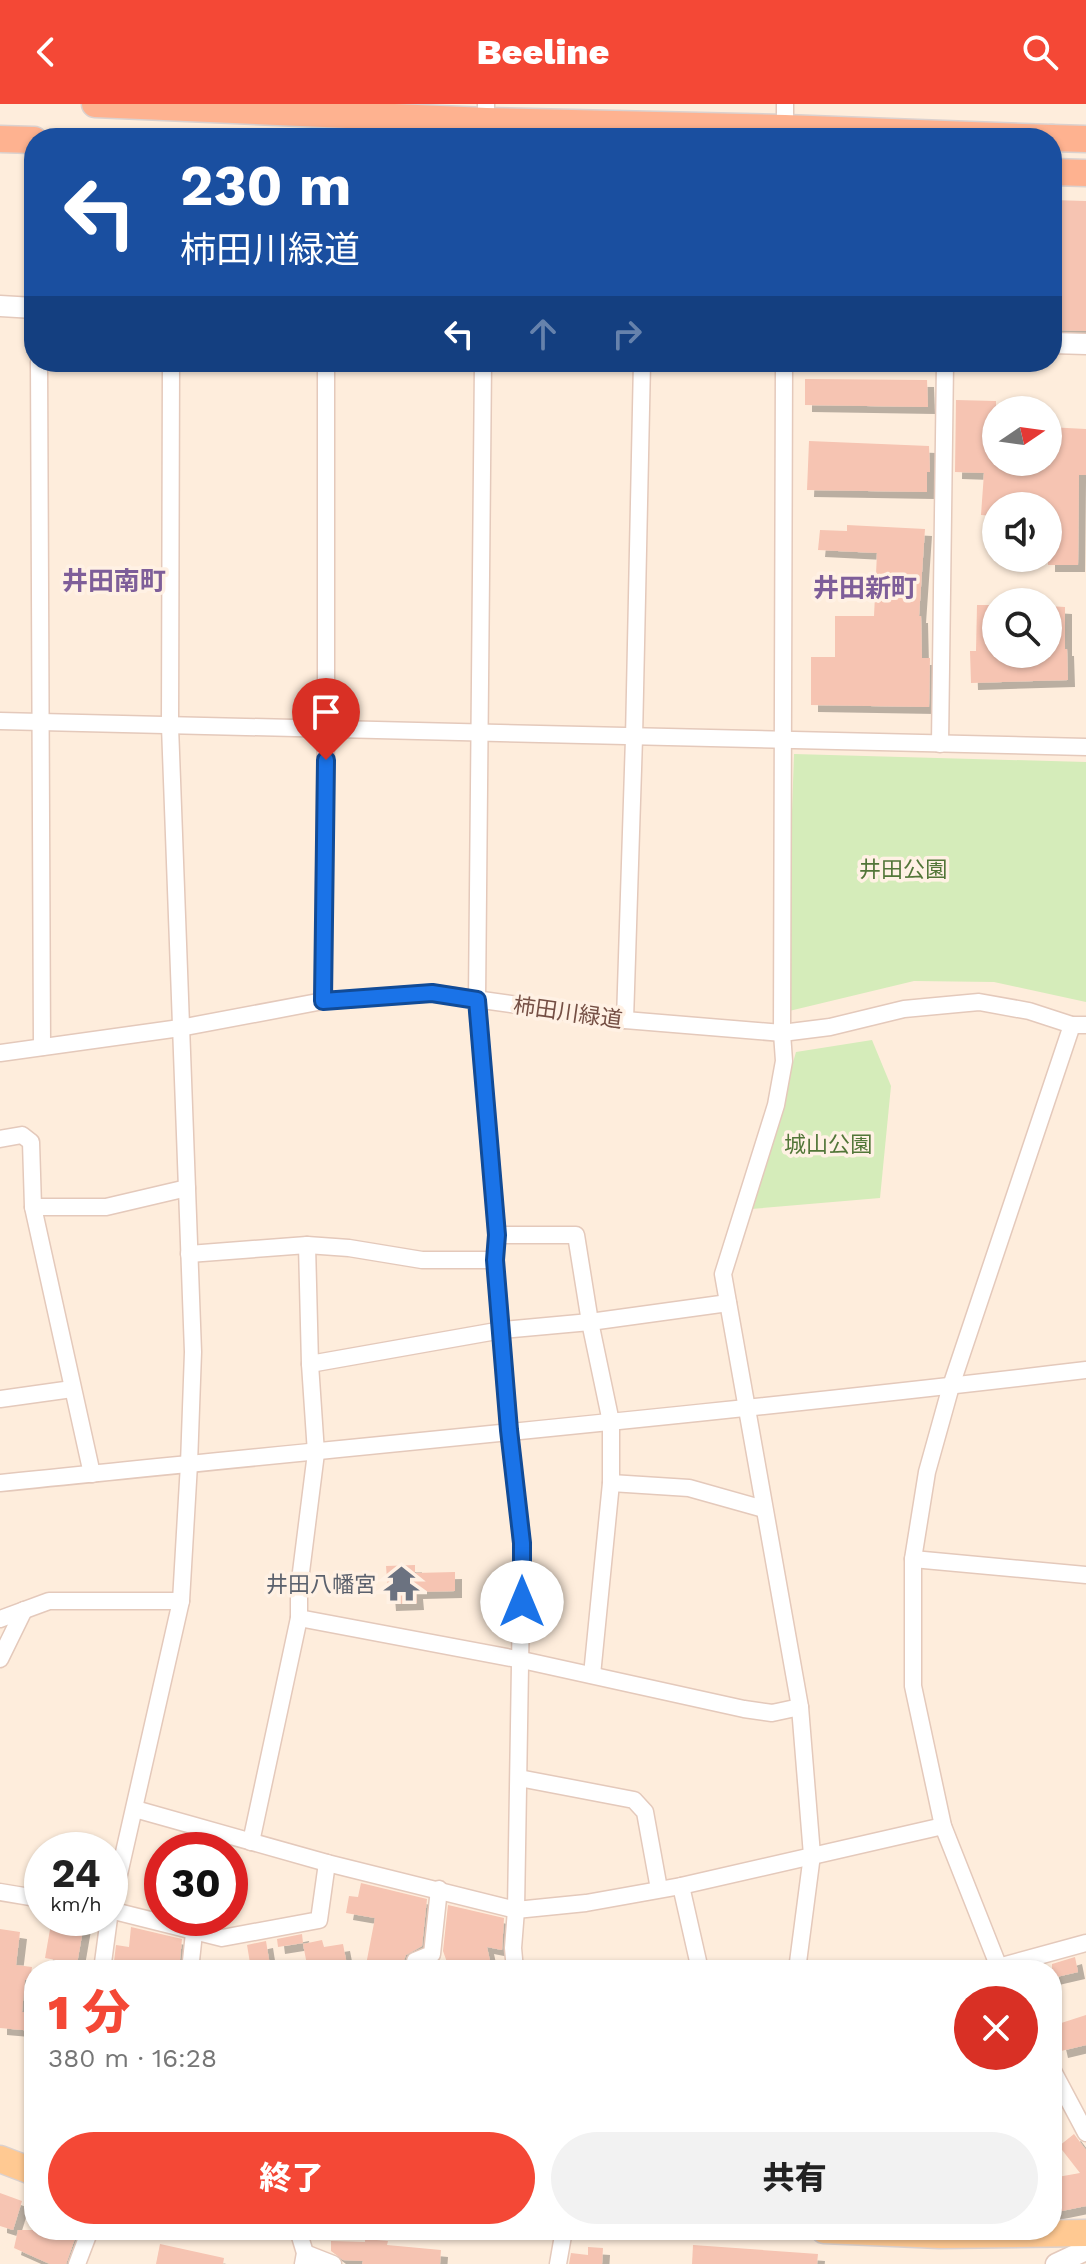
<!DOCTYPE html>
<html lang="ja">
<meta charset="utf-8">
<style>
body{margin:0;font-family:"Work Sans","Noto Sans JP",sans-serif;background:#f2f2f2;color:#222;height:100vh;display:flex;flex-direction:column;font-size:30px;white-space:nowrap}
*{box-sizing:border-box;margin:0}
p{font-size:26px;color:#767676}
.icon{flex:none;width:44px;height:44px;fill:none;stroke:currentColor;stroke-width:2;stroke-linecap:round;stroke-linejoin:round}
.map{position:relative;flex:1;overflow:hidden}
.sheet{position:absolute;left:24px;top:1856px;width:1038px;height:280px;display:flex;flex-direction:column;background:#fff;border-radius:32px;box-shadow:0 2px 6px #0004}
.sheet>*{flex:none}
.guide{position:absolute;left:24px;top:24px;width:1038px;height:244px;border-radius:32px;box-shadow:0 2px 6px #0004;background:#1a4fa0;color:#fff;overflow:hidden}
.needle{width:52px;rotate:77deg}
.fabs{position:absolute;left:982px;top:292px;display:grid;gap:16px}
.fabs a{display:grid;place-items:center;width:80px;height:80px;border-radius:50%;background:#fff;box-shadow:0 2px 6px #0004;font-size:40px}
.speed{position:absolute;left:24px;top:1728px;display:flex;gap:16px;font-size:40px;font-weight:700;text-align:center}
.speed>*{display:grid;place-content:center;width:104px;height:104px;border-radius:50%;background:#fff;box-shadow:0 2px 6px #0004;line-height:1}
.speed small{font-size:20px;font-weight:400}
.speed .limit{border:12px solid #d22;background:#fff;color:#111}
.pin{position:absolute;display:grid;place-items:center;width:68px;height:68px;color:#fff;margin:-82px -34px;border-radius:50% 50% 50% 0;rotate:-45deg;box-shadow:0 0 8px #0007}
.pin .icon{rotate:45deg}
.me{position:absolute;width:88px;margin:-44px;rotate:0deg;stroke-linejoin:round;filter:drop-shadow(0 0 6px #0008)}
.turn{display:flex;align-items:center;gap:28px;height:168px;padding:0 24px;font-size:36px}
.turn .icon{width:104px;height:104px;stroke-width:2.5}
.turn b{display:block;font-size:56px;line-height:68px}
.lanes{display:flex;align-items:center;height:76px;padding:0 24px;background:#0003;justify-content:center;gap:40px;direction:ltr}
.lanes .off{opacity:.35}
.round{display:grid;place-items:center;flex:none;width:84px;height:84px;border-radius:42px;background:#f2f2f2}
.headline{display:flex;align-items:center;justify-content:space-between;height:136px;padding:0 24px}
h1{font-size:48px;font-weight:800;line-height:60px;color:#f44836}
.cta{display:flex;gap:16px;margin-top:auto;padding:16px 24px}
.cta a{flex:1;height:92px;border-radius:48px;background:#f44836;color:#fff;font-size:32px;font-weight:800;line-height:92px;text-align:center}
.cta a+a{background:#f2f2f2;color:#222}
header{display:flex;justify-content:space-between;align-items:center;height:104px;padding:0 24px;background:#f44836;color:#fff;font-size:36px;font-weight:800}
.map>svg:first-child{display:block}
.green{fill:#d5ecba}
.building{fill:#f6c4b2;filter:url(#shadow)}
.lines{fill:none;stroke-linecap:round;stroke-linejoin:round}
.minor-casing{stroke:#e4c9bb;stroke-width:19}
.tertiary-casing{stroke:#e4c9bb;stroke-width:23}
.primary-casing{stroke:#dbd1ce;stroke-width:29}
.trunk-casing{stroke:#dbd1ce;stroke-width:29}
.minor{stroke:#fff;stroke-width:16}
.tertiary{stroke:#fff;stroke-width:20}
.primary{stroke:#ffc992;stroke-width:26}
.trunk{stroke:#feb290;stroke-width:26}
.route-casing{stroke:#114b97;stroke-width:20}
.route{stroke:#1a73e8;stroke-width:14}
.labels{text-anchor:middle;stroke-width:7;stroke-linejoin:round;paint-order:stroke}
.park-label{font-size:22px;fill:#527638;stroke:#fff1e4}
.street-label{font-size:22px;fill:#754f44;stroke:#fff1e4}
.worship-label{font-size:22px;fill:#5b616d;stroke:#fff1e4;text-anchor:end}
.quarter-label{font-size:26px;font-weight:bold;fill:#7e5e99;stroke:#fff1e4}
</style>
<header><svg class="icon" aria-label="back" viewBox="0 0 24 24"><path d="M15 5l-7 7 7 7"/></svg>Beeline<svg class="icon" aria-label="search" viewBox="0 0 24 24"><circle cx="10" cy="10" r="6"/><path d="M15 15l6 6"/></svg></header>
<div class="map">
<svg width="1086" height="2160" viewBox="0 0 1086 2160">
<defs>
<filter id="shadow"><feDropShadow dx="7" dy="7" stdDeviation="0" flood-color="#0004"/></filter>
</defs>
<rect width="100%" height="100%" fill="#feeddc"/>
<g class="green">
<path d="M794 650 1086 658V898L994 878 914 877 785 908Z"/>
<path d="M872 936 891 982 880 1094 751 1105 796 948Z"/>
</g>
<g class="building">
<path d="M1052 96 1086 97V227L1052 226Z"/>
<path d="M805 275 927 276 928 303 805 301Z"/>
<path d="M956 296 996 297V358H1048V323L1086 325V371H1079L1078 461H1048V402H996V412L981 411 984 369 955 368Z"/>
<path d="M809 337 929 342 930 368H927V388L807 386Z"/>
<path d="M847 421 925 425 919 512H921L922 554H930L929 603 811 601V553H835V512H874L877 449 818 446 820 426 847 427Z"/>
<path d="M977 501H996V550H1048V502L1065 503V545H1067L1068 576 971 579 970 547H976Z"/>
<path d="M415 1461V1469L455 1468V1487L416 1488 417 1499 389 1500 386 1462Z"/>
<path d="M361 1779 427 1795 422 1842 406 1851 404 1856 406 1866H365L375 1814 346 1809 349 1792 358 1793Z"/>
<path d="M448 1801 504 1814 502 1846 487 1843 492 1866H475L473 1857 448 1861 443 1847Z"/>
<path d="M52 1814H85L77 1860 45 1854Z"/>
<path d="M131 1823 182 1835 179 1866H113L116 1841 129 1843Z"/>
<path d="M0 1825 20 1828 16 1861 32 1863 30 1876H25L22 1908 34 1910V1927L0 1924Z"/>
<path d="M302 1830 303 1839 278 1843 277 1835Z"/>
<path d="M322 1836 324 1843 343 1840 348 1866H308L303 1840Z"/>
<path d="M266 1837 270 1862 251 1865 247 1841Z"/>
<path d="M1075 1853 1078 1868 1052 1874V1860Z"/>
<path d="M1086 1911V1941L1061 1947 1055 1921Z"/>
<path d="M1074 2030 1086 2046V2102L1052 2109V2074L1080 2069 1059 2042Z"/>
<path d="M0 2089 22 2097 13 2126 0 2122Z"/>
<path d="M18 2126H78L66 2160H50L14 2144Z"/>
<path d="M365 2135 388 2137 387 2141 441 2146 440 2160H362L363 2157 343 2156 331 2147V2137L365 2138Z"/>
<path d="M160 2140 224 2154 223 2160H156Z"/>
<path d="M693 2141 818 2150 817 2160H692Z"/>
<path d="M588 2143 603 2144 602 2160H569L571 2149 588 2151Z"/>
</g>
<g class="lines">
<defs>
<g id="minor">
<path d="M785 30V0"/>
<path d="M486 34V0"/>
<path d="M39 258 42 943"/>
<path d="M483 258 477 896 497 1131 495 1156 509 1326 522 1439 516 1806 513 1844 515 1866"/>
<path d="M784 258 782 929 784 957 776 1001 723 1170 800 1603 812 1751 797 1866"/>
<path d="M0 617 1086 643"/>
<path d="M940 640 945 258"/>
<path d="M323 897 326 626V258"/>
<path d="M625 916 634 634 642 258"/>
<path d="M0 949 180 924 323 897 432 889 625 916 782 929 830 923 904 905 979 898 1029 907 1072 921H1086"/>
<path d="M0 1035 22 1031 31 1038 33 1103 92 1370"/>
<path d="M33 1103H106L187 1084"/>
<path d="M497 1131H576L590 1218 611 1318V1379L592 1571"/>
<path d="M189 1150 307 1141 349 1144 422 1156H495"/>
<path d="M310 1260 502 1226 590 1218 728 1199"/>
<path d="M0 1295 72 1285"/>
<path d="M0 1379C362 1342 725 1309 1086 1266"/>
<path d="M611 1379 689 1384 764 1405"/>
<path d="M913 1455 1086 1471"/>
<path d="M299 1514V1484L316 1349 310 1260 307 1141"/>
<path d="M0 1515 49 1497H181"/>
<path d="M0 1555 24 1506"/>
<path d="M519 1674 634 1696 645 1708 659 1785"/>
<path d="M135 1705 327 1759 516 1806 586 1799 681 1782 943 1722"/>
<path d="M251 1738 299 1514 522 1556 744 1605 772 1609 800 1603"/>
<path d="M681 1782 700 1866"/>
<path d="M0 1788 42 1795"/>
<path d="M110 1806 222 1834 319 1816 327 1759"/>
<path d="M110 1810 181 1497 189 1360 193 1248 170 622 171 258"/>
<path d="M991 1865 1086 1839"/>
<path d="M102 1866 109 1814"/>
<path d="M190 1866 194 1829"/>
<path d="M418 1866 415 1857 432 1850 439 1785"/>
<path d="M1000 1866 943 1722 913 1582V1455L927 1368 951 1282 1072 921"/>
<path d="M1052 1965 1086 2029"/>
<path d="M298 2126 305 2149 303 2160"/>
<path d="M305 2149 333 2160"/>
<path d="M77 2160 90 2126"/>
<path d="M558 2160 564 2126"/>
</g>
<g id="tertiary">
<path d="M0 202 34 204"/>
<path d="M1052 239 1086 240"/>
<path d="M1056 2160 1086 2146"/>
</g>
<g id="primary">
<path d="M0 2055 34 2068"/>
<path d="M824 2126 940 2131 1086 2129"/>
</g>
<g id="trunk">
<path d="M95 0 486 17 785 24 1051 34"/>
<path d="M1052 34 1086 35"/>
<path d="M0 35 34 36"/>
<path d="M1052 68 1086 69"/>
</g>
</defs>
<use href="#minor" class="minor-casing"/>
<use href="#tertiary" class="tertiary-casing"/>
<use href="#primary" class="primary-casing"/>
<use href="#trunk" class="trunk-casing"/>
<use href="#minor" class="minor"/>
<use href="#tertiary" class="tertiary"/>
<use href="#primary" class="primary"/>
<use href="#trunk" class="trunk"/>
</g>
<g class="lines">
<defs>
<path id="route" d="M326 656 323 897 432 889 477 896 497 1131 495 1156 509 1326 522 1439V1498"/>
</defs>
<use href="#route" class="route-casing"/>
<use href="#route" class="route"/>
</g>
<defs>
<symbol id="temple-bare" viewBox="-9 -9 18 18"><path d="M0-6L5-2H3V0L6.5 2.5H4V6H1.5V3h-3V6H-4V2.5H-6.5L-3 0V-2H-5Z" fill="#6b7280" stroke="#fff1e4" stroke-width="2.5" paint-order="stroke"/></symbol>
</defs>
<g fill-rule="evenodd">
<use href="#temple-bare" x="376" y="1454" width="51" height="51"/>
</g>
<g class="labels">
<g class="park-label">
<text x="903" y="773">井田公園</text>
<text x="828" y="1048">城山公園</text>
</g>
<g class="street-label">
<text transform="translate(568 908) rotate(8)" y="8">柿田川緑道</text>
</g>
<g class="worship-label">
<text x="376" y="1488">井田八幡宮</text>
</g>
<g class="quarter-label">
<text x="114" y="486">井田南町</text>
<text x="865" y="493">井田新町</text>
</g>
</g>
</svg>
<div class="fabs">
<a><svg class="needle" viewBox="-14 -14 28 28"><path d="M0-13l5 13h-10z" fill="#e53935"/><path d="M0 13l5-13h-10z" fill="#767676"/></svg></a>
<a><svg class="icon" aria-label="sound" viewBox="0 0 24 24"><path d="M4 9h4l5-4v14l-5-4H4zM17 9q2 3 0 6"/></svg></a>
<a><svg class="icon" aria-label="search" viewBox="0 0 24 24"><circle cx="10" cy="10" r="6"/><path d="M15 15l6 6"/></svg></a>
</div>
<div class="speed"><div>24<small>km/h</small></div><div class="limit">30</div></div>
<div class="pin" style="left:326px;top:656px;background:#d93025"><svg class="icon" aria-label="arrive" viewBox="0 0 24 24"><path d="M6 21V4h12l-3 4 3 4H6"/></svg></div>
<svg class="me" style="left:522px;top:1498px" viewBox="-20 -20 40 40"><circle r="19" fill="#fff"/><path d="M0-13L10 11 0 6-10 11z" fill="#1a73e8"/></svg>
<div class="guide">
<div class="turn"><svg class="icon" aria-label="left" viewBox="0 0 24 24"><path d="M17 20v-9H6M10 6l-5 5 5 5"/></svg><div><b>230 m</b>柿田川緑道</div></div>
<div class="lanes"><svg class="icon" aria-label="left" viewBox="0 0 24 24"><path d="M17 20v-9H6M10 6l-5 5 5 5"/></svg><svg class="icon off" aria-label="ahead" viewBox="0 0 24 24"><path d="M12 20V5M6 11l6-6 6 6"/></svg><svg class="icon off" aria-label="right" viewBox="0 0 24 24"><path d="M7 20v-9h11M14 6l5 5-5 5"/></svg></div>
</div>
<section class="sheet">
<div class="headline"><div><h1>1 分</h1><p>380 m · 16:28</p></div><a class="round" style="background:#d93025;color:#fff"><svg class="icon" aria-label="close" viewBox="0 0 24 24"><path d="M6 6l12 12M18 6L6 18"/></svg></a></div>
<div class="cta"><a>終了</a><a>共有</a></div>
</section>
</div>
